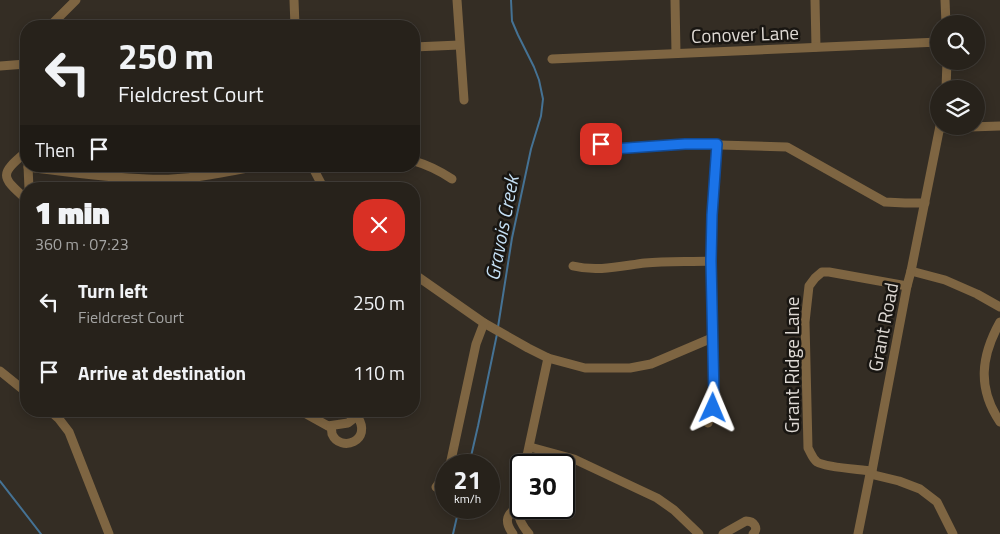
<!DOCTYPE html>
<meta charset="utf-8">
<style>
body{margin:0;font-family:"Titillium Web",sans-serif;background:#332f28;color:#f1f3f6;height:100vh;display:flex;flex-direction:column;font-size:19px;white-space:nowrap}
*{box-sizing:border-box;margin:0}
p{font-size:16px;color:#a4a4a3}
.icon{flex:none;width:28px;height:28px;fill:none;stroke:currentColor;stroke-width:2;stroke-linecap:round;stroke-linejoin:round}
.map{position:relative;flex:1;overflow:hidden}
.sheet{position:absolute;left:20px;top:182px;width:400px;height:235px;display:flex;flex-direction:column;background:#27221b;border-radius:20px;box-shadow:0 2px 12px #0003,0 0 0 1px #433f3a}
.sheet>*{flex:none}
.hud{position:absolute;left:20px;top:20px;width:400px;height:152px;border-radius:20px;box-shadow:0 2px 12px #0003,0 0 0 1px #433f3a;background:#27221b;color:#f1f3f6;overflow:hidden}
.tools{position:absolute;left:930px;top:15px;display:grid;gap:10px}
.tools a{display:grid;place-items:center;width:55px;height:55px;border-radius:50%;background:#27221b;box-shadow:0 2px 12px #0003,0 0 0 1px #433f3a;font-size:25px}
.speed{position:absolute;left:435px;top:454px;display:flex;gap:10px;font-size:25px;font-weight:700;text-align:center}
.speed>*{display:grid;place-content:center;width:65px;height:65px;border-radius:50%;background:#27221b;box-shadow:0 2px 12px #0003,0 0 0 1px #433f3a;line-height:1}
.speed small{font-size:12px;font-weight:400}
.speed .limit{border:2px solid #111;border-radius:8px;background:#fff;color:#111}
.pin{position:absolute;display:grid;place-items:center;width:42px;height:42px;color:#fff;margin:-21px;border-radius:10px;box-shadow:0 2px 8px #0006}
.me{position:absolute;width:55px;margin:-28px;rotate:1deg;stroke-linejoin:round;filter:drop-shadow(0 0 4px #0008)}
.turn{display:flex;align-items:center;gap:18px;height:105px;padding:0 15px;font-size:22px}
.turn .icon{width:65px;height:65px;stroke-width:2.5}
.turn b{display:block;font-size:35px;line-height:42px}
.then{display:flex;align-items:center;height:48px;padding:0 15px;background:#0003;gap:10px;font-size:19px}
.round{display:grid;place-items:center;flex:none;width:52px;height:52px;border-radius:20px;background:#332f28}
.head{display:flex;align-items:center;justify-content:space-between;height:85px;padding:0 15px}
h1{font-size:30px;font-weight:800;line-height:38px}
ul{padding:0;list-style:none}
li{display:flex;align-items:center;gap:15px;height:70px;padding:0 15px}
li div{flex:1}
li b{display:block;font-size:19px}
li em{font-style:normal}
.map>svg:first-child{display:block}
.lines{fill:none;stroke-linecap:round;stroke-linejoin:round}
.stream{stroke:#457294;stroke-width:2}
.minor{stroke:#7e6542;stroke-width:9}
.route-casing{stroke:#114b97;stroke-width:12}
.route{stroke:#1a73e8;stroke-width:9}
.labels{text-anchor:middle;stroke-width:5;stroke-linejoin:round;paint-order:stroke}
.street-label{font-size:19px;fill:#ded9d4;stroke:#191612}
.water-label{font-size:20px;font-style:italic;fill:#c4dff4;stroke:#191612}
</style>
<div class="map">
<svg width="1000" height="534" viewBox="0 0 1000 534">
<rect width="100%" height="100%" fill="#342d24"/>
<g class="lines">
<g class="stream">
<path d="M498 327 512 238 531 149 541 116 543 99 539 80 534 67 518 35 512 21 511 0"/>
<path d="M469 465 478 426 497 334"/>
<path d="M0 481 41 534"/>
<path d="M453 534 459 508"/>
</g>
<g class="minor">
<path d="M294 0 295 26"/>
<path d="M457 0 464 100"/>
<path d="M675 0 676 53"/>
<path d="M815 0 816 47"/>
<path d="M945 0 946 24"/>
<path d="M50 26 76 0"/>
<path d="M414 47 459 45"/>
<path d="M26 51C21 62 26 108 26 123"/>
<path d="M552 59 939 42"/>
<path d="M0 66 26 64"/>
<path d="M946 89 947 61"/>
<path d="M940 128 1000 126"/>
<path d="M601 144 607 145 613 149 609 158 603 160 597 158 594 153 596 147Z"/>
<path d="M613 149 685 144 787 147 885 202 905 203H925"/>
<path d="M26 152C0 174 0 176 26 199"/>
<path d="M414 161C428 165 440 171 452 179"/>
<path d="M28 166 29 189"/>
<path d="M312 166 324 189"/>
<path d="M28 167C68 172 107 178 147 179 185 181 222 173 258 166"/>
<path d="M573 266C597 272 621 266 645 263 667 261 689 262 711 261"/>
<path d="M911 271 945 280 977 294 1000 307"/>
<path d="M414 274 484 323 528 348 548 358 585 368H630L651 364 712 338"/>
<path d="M1000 322C981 356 977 388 1000 422"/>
<path d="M0 371 26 392"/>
<path d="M50 411 59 419 69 432 109 534"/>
<path d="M301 411 328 426 348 423 357 416 358 411"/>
<path d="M708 423 713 408 714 398 711 261 712 215 717 144"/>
<path d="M331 426C331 426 332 433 332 434 340 453 374 441 357 416"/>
<path d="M530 447 574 459 657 498 674 510 699 534"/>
<path d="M450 465 476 344 484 323"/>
<path d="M525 465 548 358"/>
<path d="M872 471C859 469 827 468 817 462 812 458 811 453 808 448L805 322 809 286 815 278 822 272H829L907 286"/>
<path d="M870 474 899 481 920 489 937 502 953 534"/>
<path d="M521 482C517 504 513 515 529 534"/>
<path d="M436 487 446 473"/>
<path d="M513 534C505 523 505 515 517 508"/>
<path d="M723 534 746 521C754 521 759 528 753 534"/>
<path d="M858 534 870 474 872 471 907 286 911 271 940 126"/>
</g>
</g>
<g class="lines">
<defs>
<path id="route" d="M601 144 607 145 613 149 685 144H717L712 215 711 261 714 398 713 408"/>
</defs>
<use href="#route" class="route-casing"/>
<use href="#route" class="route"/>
</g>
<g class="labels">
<g class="street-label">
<text transform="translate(745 34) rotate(-2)" y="7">Conover Lane</text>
<text transform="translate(883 327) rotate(-79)" y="7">Grant Road</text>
<text transform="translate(792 365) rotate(-90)" y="7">Grant Ridge Lane</text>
</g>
<g class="water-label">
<text transform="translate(502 228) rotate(-79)" y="7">Gravois Creek</text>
</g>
</g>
</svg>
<div class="tools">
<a><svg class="icon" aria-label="search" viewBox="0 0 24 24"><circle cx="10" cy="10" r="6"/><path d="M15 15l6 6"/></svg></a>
<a><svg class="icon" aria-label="layers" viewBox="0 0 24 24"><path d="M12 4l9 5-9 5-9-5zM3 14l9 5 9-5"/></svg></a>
</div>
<div class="speed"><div>21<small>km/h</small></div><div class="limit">30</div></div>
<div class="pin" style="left:601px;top:144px;background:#d93025"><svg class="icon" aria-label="arrive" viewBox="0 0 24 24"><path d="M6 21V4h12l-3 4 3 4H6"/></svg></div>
<svg class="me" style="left:713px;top:408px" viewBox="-20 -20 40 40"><path d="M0-17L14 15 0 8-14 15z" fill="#1a73e8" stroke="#fff" stroke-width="4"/></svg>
<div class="hud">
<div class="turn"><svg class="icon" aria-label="left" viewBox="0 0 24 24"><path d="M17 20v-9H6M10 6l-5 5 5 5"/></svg><div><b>250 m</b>Fieldcrest Court</div></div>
<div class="then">Then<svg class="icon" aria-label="arrive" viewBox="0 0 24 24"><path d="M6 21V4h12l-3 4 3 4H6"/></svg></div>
</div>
<section class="sheet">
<div class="head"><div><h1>1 min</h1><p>360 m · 07:23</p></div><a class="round" style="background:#d93025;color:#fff"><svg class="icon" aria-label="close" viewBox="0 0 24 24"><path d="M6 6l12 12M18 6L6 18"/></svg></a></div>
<ul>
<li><svg class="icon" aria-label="left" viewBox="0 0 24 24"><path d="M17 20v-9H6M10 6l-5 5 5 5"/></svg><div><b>Turn left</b><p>Fieldcrest Court</p></div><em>250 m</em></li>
<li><svg class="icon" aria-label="arrive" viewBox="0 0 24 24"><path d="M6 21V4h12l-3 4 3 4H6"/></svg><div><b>Arrive at destination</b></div><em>110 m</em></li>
</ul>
</section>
</div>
